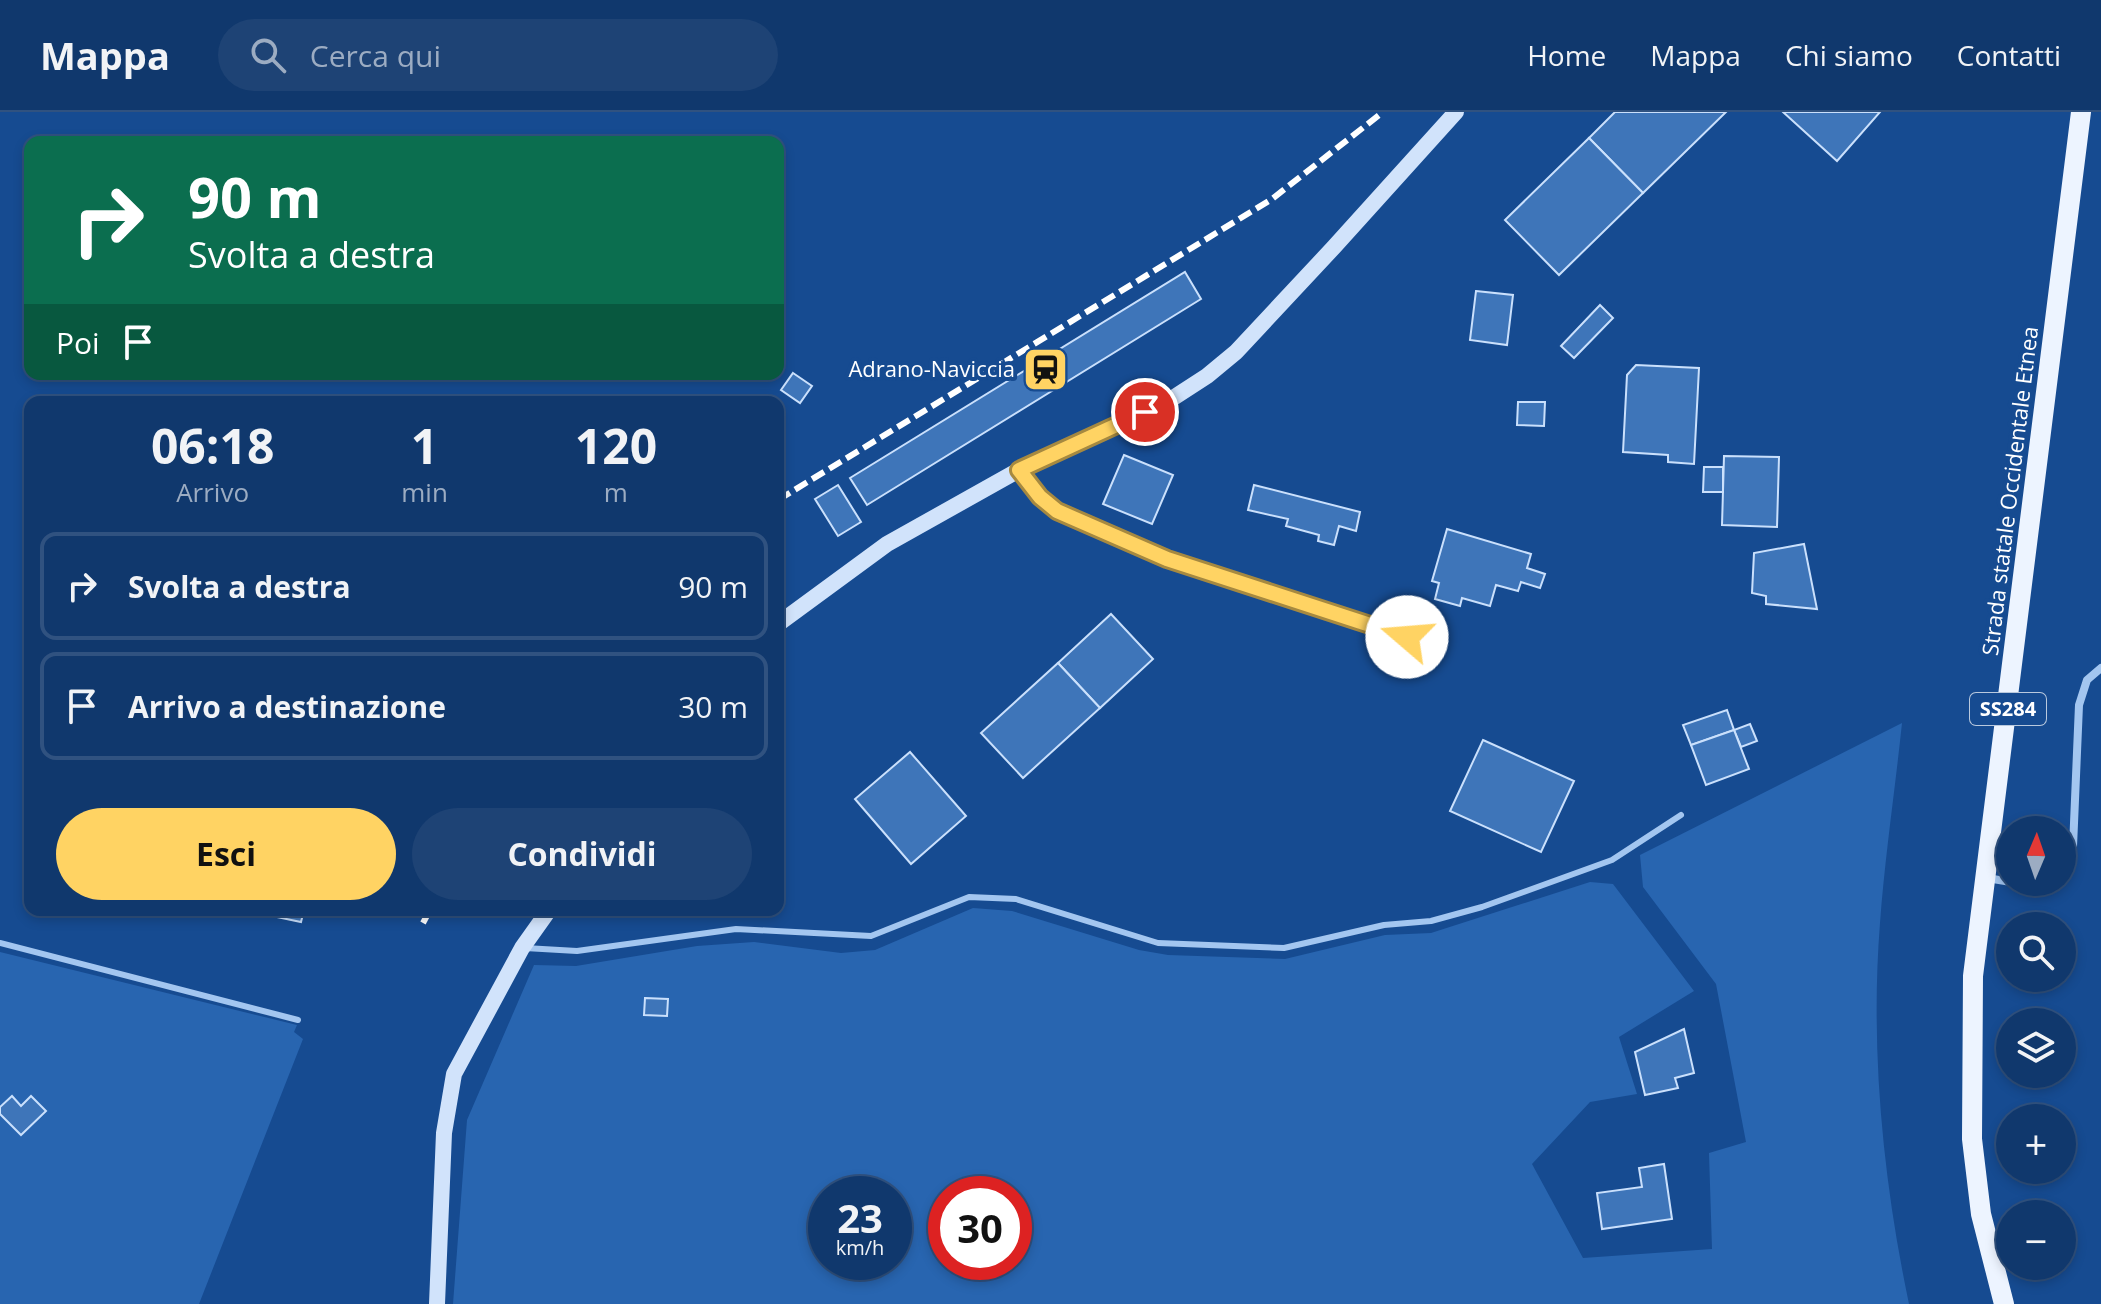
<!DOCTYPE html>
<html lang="it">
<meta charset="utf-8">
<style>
body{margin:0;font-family:"Open Sans",sans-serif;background:#1e4375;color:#f1f3f6;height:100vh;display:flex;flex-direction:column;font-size:30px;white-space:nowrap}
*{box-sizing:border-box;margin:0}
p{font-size:26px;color:#9cacc2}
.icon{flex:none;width:44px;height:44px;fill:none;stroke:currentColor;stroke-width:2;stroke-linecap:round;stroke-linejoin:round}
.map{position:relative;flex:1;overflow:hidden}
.panel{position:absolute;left:24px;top:284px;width:760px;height:520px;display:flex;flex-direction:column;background:#10386d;border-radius:16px;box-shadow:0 4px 12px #0003,0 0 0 2px #305280}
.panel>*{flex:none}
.top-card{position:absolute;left:24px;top:24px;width:760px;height:244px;border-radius:16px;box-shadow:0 4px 12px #0003,0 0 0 2px #305280;background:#0b6e4f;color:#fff;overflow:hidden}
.needle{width:52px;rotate:2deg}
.controls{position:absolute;left:1996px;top:704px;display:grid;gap:16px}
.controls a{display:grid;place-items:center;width:80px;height:80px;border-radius:50%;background:#10386d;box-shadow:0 4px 12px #0003,0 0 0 2px #305280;font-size:40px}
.speed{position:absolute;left:808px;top:1064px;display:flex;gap:16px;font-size:40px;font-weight:700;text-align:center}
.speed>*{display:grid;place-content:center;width:104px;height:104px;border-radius:50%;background:#10386d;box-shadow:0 4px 12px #0003,0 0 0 2px #305280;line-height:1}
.speed small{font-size:20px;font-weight:400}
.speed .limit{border:12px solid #d22;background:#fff;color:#111}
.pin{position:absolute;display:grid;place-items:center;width:68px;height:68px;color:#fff;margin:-34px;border:4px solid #fff;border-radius:50%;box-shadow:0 2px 8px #0007}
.me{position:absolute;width:88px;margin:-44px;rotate:288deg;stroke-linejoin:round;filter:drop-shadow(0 0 6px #0008)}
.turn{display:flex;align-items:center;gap:28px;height:168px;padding:0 32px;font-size:36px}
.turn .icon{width:104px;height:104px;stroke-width:2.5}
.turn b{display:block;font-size:56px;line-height:68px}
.then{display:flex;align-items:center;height:76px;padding:0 32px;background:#0003;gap:16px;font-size:30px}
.eta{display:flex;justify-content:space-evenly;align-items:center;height:136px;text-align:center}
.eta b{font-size:48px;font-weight:700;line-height:56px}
.primary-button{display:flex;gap:16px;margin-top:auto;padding:16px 32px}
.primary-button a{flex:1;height:92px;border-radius:48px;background:#ffd363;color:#111;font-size:32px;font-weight:700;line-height:92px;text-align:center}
.primary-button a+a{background:#1e4375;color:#f1f3f6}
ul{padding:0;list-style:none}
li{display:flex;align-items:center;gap:24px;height:108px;margin:0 16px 12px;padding:0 16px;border:4px solid #305280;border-radius:16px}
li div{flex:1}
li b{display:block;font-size:30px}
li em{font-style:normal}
header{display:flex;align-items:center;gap:48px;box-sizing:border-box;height:112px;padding:0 40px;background:#10386d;border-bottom:2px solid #305280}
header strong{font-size:38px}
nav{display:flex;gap:44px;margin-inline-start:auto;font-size:28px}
.search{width:560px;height:72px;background:#1e4375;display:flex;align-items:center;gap:20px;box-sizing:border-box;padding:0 28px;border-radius:44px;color:#9cacc2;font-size:30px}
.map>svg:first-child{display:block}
.green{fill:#2865b0;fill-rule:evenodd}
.building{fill:#3e75b9;stroke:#cae0fc;stroke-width:2}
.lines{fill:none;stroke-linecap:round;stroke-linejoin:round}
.service{stroke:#a3c6f0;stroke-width:6}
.minor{stroke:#a3c6f0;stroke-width:8}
.secondary{stroke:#d1e3fb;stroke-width:16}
.primary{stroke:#edf4ff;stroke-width:20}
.rail{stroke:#fff;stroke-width:6;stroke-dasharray:14 6;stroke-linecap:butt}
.route-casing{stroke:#a68940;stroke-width:20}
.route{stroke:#ffd363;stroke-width:14}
.labels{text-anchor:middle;stroke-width:8;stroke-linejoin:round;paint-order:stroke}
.shield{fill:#164b91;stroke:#b9c9de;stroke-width:2}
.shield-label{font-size:20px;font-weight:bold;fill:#fff}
.poi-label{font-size:22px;fill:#fff;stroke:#164b91;text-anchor:end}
.street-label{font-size:22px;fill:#fff;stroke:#164b91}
</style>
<header>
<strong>Mappa</strong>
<div class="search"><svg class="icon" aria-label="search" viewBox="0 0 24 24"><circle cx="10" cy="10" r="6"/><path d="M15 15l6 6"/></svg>Cerca qui</div>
<nav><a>Home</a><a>Mappa</a><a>Chi siamo</a><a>Contatti</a></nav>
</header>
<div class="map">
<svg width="2101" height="1192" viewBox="0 0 2101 1192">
<rect width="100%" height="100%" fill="#164b91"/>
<g class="green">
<path d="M1902 611C1895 678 1885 744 1880 811 1870 937 1883 1068 1909 1192H453L467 1008 534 853 576 854 697 834 754 830 841 841 875 838 973 796 1012 799 1139 838 1168 843 1285 847 1385 823 1431 821 1590 770 1613 772 1694 879 1619 925 1637 982 1590 990 1532 1052 1583 1146 1712 1137 1709 1041 1746 1030 1716 872 1643 775 1640 743ZM826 1082H894V1150H826ZM946 1082H1014V1150H946Z"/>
<path d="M0 840 297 913 294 920 303 927 199 1192H0Z"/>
</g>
<g class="building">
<path d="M1615 0H1726L1643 81 1589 26Z"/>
<path d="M1783 0H1880L1837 49Z"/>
<path d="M1589 26 1643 81 1559 163 1505 108Z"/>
<path d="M1185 160 1201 187 867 393 850 366Z"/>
<path d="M1476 179 1513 183 1507 233 1470 228Z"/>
<path d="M1600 193 1613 206 1574 246 1561 234Z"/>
<path d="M1636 253 1699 256 1694 352 1668 350V343L1623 340 1627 263Z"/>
<path d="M793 261 812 274 800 291 781 278Z"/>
<path d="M1518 290H1545L1544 314 1517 313Z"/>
<path d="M1124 343 1173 363 1152 412 1103 392Z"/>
<path d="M1724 344 1779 345 1777 415 1722 413Z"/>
<path d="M1704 355H1723V380H1703Z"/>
<path d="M838 373 861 410 838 424 815 387Z"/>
<path d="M1254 373 1360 400 1356 419 1339 414 1334 433 1318 429 1319 423 1286 414 1288 407 1248 398Z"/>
<path d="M1447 417 1531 442 1527 456 1545 462 1540 476 1521 470 1518 479 1496 473 1490 494 1462 486 1460 494 1435 487 1439 471 1432 469Z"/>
<path d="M1804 432 1817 497 1766 492V484L1752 481 1754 441Z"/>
<path d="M1111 502 1153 547 1100 596 1058 551Z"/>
<path d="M1058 551 1100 596 1023 666 981 621Z"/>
<path d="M1727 598 1734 618 1691 633 1683 613Z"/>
<path d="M1750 612 1757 629 1741 635 1734 618Z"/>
<path d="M1734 618 1749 657 1706 673 1691 633Z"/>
<path d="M1483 628 1574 669 1541 740 1450 699Z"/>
<path d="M910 640 966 704 911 752 855 687Z"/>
<path d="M273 798H304L301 810 272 804Z"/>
<path d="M645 886 668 887 667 904 644 903Z"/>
<path d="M1684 917 1694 961 1675 966 1678 976 1645 983 1635 940Z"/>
<path d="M12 984 21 994 31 984 46 999 21 1023 0 1002V995Z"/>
<path d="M1664 1052 1672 1107 1602 1117 1597 1081 1642 1075 1639 1056Z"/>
</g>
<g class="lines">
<g class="service">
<path d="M0 831 298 908"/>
<path d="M525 836 577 839 736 817 871 824 969 785 1016 787 1158 831 1284 836 1384 813 1431 809 1482 795 1612 748 1681 703"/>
</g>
<g class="minor">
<path d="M1019 358 1040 385 1057 399 1167 447 1437 534"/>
<path d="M2062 760 2068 757 2073 735 2079 593 2087 568 2101 556"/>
<path d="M1987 766 2029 773 2043 770"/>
</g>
<g class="secondary">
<path d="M778 512 887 432 1019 358 1170 288 1207 264 1236 240 1334 135 1456 0"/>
<path d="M437 1192 444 1021 454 962 522 836 549 798"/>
</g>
<path class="primary" d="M2004 1192 1981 1102 1972 1027 1973 864 2081 0"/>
<g class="rail">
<path d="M778 388 1272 87 1383 0"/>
<path d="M423 811 430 798"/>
</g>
</g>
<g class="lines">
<defs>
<path id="route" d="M1145 300 1019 358 1040 385 1057 399 1167 447 1407 525"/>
</defs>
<use href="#route" class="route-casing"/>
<use href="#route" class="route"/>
</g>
<defs>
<symbol id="station-square" viewBox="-11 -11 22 22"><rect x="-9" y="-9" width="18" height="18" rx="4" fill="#ffd363" stroke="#164b91"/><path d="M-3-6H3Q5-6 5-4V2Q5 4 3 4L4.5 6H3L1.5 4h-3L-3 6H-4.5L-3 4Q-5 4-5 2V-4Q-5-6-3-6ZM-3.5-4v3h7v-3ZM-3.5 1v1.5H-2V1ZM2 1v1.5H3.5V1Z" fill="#111"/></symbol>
</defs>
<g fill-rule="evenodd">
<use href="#station-square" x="1020" y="232" width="51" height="51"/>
</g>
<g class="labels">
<rect class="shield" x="1970" y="581" width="76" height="32" rx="6"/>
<g class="shield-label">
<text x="2008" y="604">SS284</text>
</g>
<g class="poi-label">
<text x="1015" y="265">Adrano-Naviccia</text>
</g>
<g class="street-label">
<text transform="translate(2010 379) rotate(-83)" y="8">Strada statale Occidentale Etnea</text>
</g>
</g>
</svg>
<div class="controls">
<a><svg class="needle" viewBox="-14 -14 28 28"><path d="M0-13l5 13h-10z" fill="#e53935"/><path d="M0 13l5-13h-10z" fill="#9cacc2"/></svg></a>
<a><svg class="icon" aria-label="search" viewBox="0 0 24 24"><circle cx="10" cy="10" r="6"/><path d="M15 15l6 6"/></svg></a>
<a><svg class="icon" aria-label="layers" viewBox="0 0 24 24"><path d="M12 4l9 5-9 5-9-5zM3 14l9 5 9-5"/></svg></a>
<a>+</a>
<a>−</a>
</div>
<div class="speed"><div>23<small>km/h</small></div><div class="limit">30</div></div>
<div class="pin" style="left:1145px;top:300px;background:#d93025"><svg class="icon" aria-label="arrive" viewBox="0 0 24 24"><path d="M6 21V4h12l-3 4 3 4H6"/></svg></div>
<svg class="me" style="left:1407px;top:525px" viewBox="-20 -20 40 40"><circle r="19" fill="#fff"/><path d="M0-13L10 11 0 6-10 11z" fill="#ffd363"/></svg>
<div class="top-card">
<div class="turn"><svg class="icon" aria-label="right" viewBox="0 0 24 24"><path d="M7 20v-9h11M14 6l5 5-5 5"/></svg><div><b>90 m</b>Svolta a destra</div></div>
<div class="then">Poi<svg class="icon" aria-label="arrive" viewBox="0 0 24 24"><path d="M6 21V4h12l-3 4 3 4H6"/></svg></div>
</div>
<section class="panel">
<div class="eta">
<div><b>06:18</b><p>Arrivo</p></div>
<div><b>1</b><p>min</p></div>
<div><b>120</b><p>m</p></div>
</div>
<ul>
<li><svg class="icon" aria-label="right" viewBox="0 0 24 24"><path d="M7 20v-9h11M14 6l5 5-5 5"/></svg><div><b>Svolta a destra</b></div><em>90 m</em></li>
<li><svg class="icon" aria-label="arrive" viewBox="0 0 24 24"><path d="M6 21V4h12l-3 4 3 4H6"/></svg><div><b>Arrivo a destinazione</b></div><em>30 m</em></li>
</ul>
<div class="primary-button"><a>Esci</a><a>Condividi</a></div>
</section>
</div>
